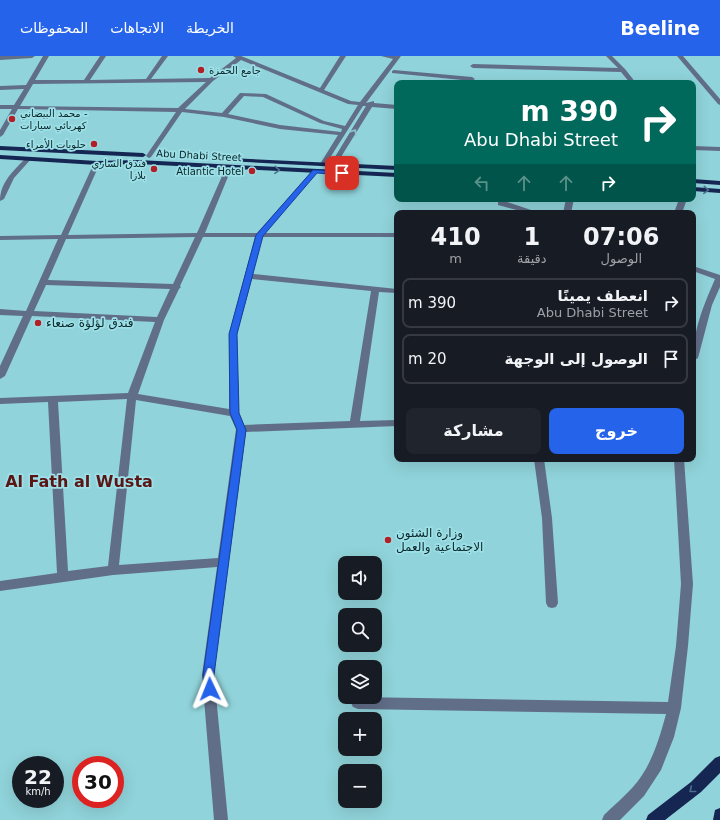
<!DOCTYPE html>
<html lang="ar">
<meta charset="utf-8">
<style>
body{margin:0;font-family:"DejaVu Sans",Vazirmatn,sans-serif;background:#20242c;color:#f1f3f6;direction:rtl;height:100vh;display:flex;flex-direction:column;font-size:15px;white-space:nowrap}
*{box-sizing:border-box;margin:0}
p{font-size:13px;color:#9ea1a6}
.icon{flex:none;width:22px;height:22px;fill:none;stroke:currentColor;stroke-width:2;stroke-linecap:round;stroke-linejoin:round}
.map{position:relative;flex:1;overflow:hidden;direction:ltr}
.details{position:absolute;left:394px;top:154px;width:302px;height:252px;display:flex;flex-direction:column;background:#171b24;border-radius:8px;box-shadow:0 4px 16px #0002;direction:rtl}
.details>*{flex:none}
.hud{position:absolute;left:394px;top:24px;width:302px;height:122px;border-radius:8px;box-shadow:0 4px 16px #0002;direction:rtl;background:#00695c;color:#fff;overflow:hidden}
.fabs{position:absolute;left:338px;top:500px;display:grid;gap:8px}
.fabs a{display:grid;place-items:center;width:44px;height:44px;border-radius:8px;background:#171b24;box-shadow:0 4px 16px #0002;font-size:20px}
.speed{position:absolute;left:12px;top:700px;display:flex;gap:8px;font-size:20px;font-weight:700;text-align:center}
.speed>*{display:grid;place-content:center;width:52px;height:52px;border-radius:50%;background:#171b24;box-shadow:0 4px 16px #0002;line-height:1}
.speed small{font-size:10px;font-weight:400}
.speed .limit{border:6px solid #d22;background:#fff;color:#111}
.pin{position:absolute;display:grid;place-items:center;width:34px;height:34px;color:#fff;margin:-17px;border-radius:8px;box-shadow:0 2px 6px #0006}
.me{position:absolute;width:44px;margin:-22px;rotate:358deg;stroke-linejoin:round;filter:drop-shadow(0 0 3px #0008)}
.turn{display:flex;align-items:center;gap:14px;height:84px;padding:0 12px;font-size:18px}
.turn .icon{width:52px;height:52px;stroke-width:2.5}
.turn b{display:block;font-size:28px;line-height:34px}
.lanes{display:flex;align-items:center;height:38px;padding:0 12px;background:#0003;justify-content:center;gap:20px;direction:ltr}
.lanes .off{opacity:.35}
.eta{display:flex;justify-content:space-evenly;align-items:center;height:68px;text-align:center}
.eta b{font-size:24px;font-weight:800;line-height:28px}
.cta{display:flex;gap:8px;margin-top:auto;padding:8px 12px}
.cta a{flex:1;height:46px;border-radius:8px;background:#2563eb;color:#fff;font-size:16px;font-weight:800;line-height:46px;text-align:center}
.cta a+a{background:#20242c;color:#f1f3f6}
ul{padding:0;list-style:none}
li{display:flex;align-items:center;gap:12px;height:50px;margin:0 8px 6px;padding:0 4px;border:2px solid #363941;border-radius:8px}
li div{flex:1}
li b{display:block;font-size:15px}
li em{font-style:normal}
header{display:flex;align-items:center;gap:24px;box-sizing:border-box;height:56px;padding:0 20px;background:#2563eb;color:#fff}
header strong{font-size:19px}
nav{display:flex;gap:22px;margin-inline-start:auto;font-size:14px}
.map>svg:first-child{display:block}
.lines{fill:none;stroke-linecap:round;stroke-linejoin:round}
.minor{fill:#616e88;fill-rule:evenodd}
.major{fill:#152652;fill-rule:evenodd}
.oneway{stroke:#8ec4cf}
.oneway2{stroke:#4b708e}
.route{fill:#2563eb;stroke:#184099}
.poi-dot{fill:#b12026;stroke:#9de0e7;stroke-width:1.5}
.labels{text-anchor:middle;stroke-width:3.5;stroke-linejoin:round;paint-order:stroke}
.far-poi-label{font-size:10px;fill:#0a2629;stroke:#9de0e7;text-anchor:end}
.far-street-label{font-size:10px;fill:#0a2629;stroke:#9de0e7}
.poi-label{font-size:12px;fill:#0a2629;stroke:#9de0e7;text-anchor:start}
.district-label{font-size:16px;font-weight:bold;fill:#5a1515;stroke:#9de0e7}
</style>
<header>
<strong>Beeline</strong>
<nav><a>الخريطة</a><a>الاتجاهات</a><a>المحفوظات</a></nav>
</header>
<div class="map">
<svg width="720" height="764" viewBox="0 0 720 764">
<rect width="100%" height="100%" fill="#90d3da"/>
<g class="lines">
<g class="minor">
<path d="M0 0H35L32 2 0 4Z"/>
<path d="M43 0H49L35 24H84L100 0H106L90 24 146 23 162 0H168L151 23 210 22 236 2 233 0H241L320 32 340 0H346L324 34 351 45 360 46 393 3 381 0H401L366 47 374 45V47L397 49V53L372 51 336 109 333 111 330 109 366 50H363L326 108 323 110 320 108 338 79 280 73 224 61 182 56 151 101 149 102 146 100 176 56 18 53 3 79 0 81V74L12 53H0V49H14L24 33 0 34V30L26 29ZM241 4 348 48 358 49 345 70 324 65 266 38 240 37 222 57 185 53 213 25ZM206 26 178 52 20 50 33 28ZM244 40 263 41 320 67 342 73 341 76 280 69 228 58Z"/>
<path d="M606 0H612L625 13 636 27H630L621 16 473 12 470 10 473 8 618 12Z"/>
<path d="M677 0H683L720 43V49L718 48Z"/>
<path d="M394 14 472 21 475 23 472 25 392 17V15Z"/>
<path d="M693 90 720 91V95L693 94Z"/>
<path d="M27 101 32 102 14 122 4 143 0 145C0 126 14 114 27 101Z"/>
<path d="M97 105 100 107 68 179 197 177 226 111 229 109 232 111 205 177H257L313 114 315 113 318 115 317 116 265 177H397V181H262L253 218 397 233V237L379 236 360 365 397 364V370L246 376 214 619 228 764H214L202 619 217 511 113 519 0 535V525L57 517 48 346 0 348V342L128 337 155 266 32 260 5 320 0 323V310L23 260 0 259V253L26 255 58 183 0 184V180L61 179 94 107ZM195 181 173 228 48 224 66 183ZM203 181H255L229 278V353L138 338 164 264 179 233 181 231 180 230ZM252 223 371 235 350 365 244 369 239 357 237 278ZM46 229 170 233 157 261 34 255ZM127 343 108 510 68 515 58 346ZM136 344 230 360 236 373 218 502 119 509Z"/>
<path d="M566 143H574L571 157H563Z"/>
<path d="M679 143H687L682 157H674Z"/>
<path d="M498 145H504L540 157H528L498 149Z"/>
<path d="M693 210 720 219V231L712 249 698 302 693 305C693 274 703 251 715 223L693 215Z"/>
<path d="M534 403H544L552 462 558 547 556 551 552 552 548 551 546 547 542 462Z"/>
<path d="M674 403H684L693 528 688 590 681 652 674 681 661 714 644 740 620 764H602L604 759C613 750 624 741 633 731 651 711 659 684 666 658L358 653 353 651 351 647 353 643 357 641 668 646 676 590 681 528Z"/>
</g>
<g class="major">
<path d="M0 90 143 97 146 99 143 101 0 94Z"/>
<path d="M0 99 97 105 138 104 397 117V121L138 108 97 109 0 103Z"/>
<path d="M229 102 397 110V114L227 105 226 104Z"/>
<path d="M693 123 720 125V129L693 127Z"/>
<path d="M693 131 720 133V137L693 135Z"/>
<path d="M720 700V717L701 736 665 764H646L648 759 691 726 715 702Z"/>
<path d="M720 752V764H713L715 754Z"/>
</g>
</g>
<defs><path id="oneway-chevron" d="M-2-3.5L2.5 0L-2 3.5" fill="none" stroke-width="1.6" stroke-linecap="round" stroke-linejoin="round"/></defs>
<use class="oneway" href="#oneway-chevron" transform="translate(354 76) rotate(-58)"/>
<g class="oneway2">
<use href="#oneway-chevron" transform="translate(277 114) rotate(3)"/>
<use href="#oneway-chevron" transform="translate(706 134) rotate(4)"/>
<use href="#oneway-chevron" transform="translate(692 734) rotate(141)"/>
</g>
<path class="route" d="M313 114 342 115 346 117 342 119 317 117 263 180 237 278 239 357 246 374 214 619 216 633 214 637 210 639 205 637 203 619 237 374 230 357 229 278 256 179Z"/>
<g class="poi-dot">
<circle cx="201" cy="14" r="4"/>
<circle cx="12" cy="63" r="4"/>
<circle cx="94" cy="88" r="4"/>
<circle cx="154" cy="113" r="4"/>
<circle cx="252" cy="115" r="4"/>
<circle cx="38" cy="267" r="4"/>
<circle cx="388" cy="484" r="4"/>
</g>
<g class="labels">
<g class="far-poi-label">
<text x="209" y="18" text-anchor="start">جامع الحمزة</text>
<text x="20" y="61" text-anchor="start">محمد البيضاني -<tspan x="20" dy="12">كهربائي سيارات</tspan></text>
<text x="86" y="92">حلويات الأمراء</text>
<text x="146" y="111">فندق الساري<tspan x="146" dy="12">بلازا</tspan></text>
<text x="244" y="119">Atlantic Hotel</text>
</g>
<g class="far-street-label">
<text transform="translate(199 99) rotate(3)" y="4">Abu Dhabi Street</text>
</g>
<g class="poi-label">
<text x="46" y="271">فندق لؤلؤة صنعاء</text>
<text x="396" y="481">وزارة الشئون<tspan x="396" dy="14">الاجتماعية والعمل</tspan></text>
</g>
<g class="district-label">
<text x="79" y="431">Al Fath al Wusta</text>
</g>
</g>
</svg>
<div class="fabs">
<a><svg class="icon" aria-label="sound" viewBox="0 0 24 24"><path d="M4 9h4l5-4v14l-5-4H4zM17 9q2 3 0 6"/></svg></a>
<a><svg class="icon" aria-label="search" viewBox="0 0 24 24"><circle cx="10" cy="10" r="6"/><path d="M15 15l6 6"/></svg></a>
<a><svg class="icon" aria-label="layers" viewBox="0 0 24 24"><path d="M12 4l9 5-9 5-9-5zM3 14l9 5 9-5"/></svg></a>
<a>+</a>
<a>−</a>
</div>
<div class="speed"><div>22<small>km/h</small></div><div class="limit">30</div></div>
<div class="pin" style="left:342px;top:117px;background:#d93025"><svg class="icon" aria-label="arrive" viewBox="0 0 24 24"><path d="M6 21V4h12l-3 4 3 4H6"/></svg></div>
<svg class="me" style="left:210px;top:633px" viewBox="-20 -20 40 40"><path d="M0-17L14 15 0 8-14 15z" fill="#2563eb" stroke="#fff" stroke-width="4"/></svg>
<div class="hud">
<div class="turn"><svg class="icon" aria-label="right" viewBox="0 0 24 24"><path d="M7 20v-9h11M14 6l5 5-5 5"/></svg><div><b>390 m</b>Abu Dhabi Street</div></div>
<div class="lanes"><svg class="icon off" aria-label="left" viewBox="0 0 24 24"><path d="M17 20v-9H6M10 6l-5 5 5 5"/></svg><svg class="icon off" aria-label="ahead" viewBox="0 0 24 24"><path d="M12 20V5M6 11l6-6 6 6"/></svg><svg class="icon off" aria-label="ahead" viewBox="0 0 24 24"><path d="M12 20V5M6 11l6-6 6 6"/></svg><svg class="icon" aria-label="right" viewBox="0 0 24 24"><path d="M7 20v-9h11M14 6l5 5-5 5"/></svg></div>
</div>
<section class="details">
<div class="eta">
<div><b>07:06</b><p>الوصول</p></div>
<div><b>1</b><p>دقيقة</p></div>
<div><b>410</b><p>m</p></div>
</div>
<ul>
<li><svg class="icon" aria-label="right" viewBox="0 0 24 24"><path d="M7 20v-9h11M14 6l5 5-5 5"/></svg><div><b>انعطف يمينًا</b><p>Abu Dhabi Street</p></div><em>390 m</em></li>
<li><svg class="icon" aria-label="arrive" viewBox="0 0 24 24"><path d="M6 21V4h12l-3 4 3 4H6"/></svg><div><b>الوصول إلى الوجهة</b></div><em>20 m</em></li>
</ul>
<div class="cta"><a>خروج</a><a>مشاركة</a></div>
</section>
</div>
